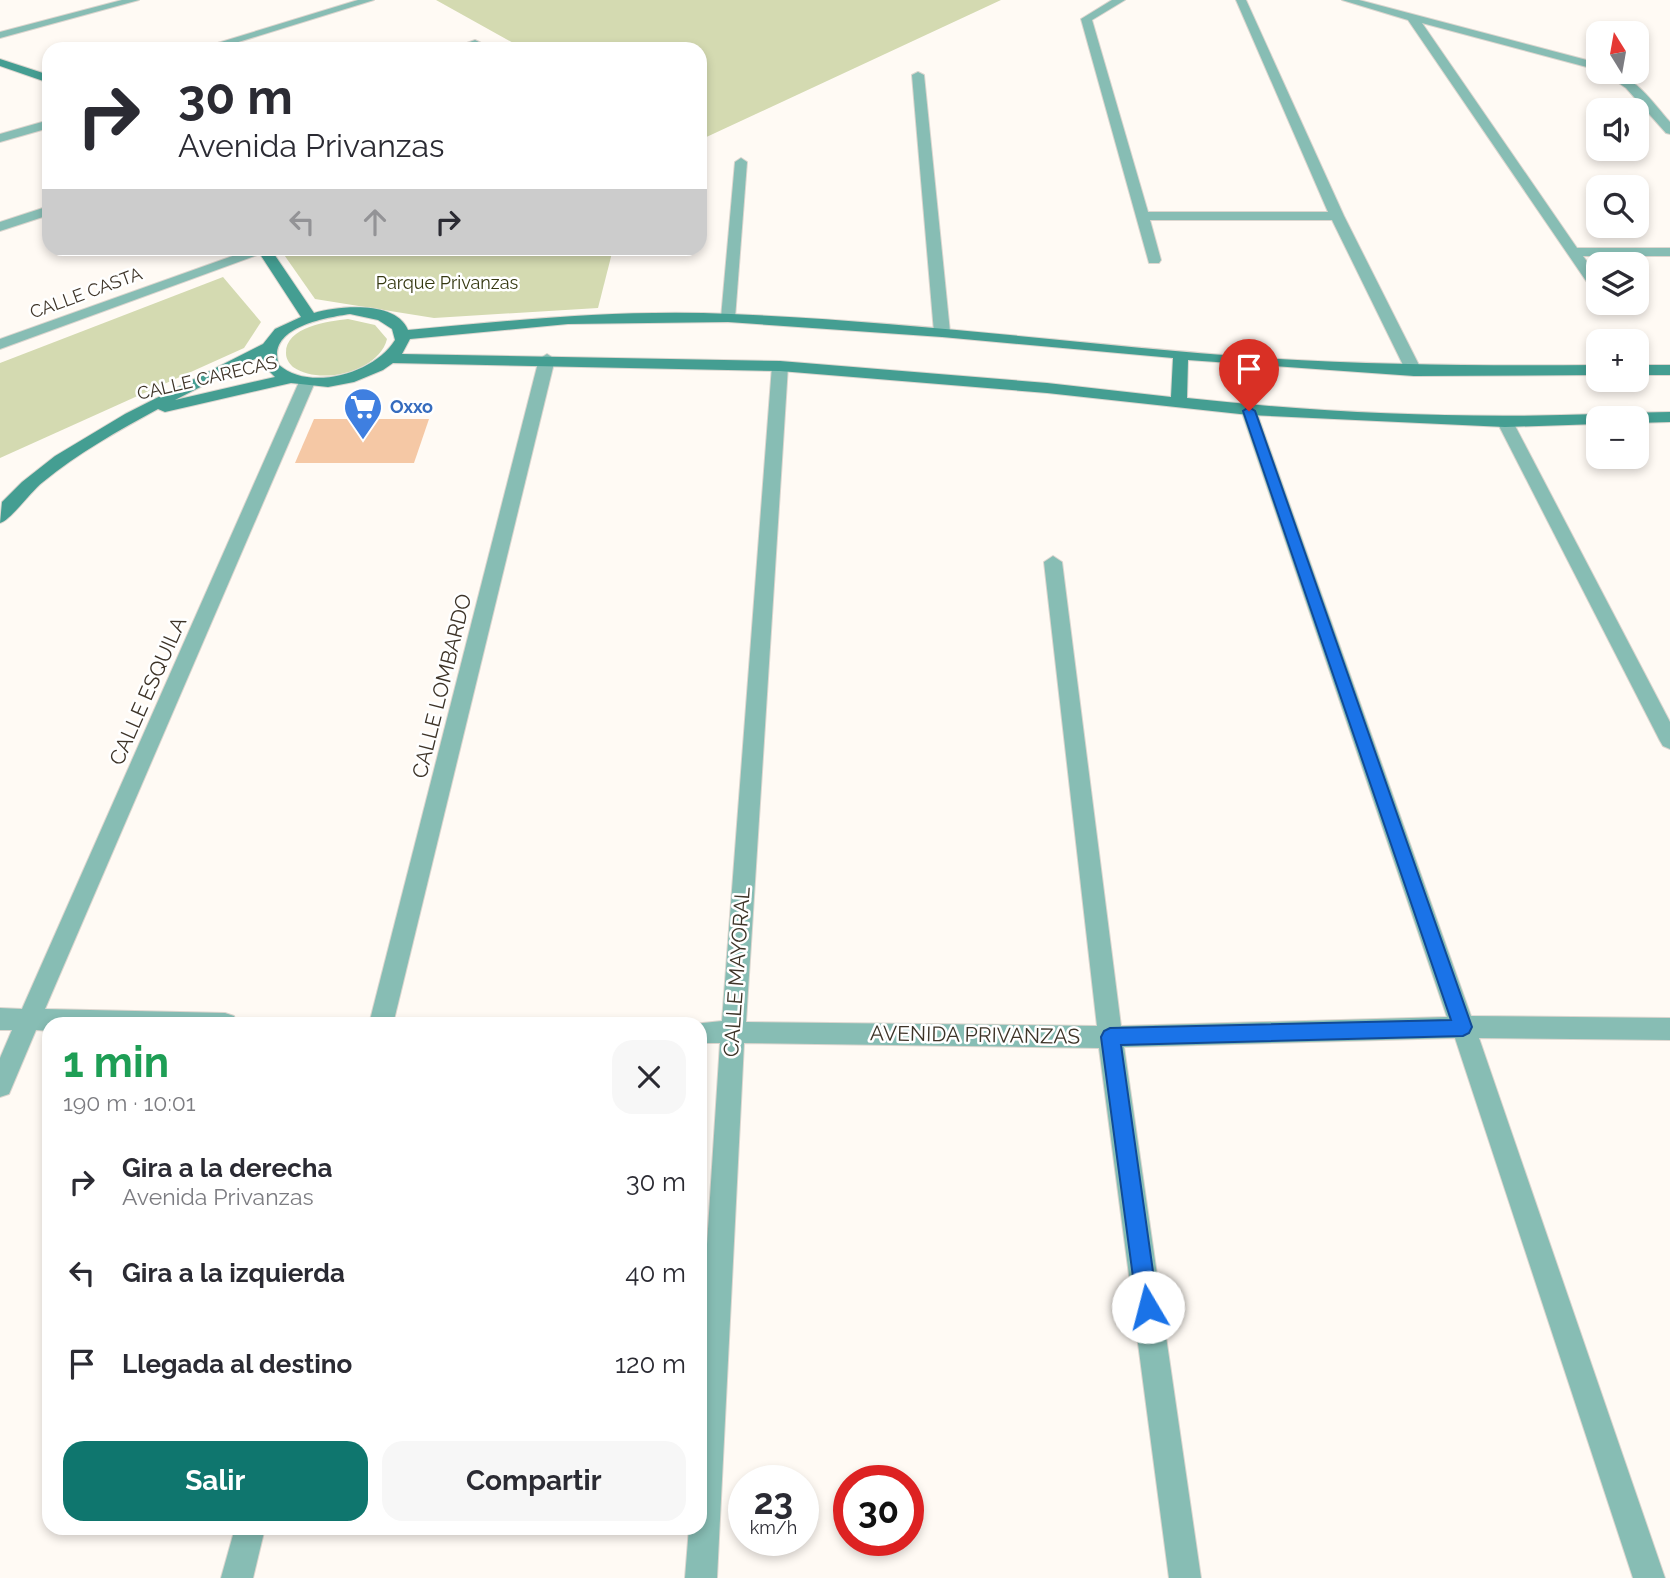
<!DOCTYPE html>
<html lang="es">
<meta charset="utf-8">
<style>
body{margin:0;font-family:Raleway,sans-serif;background:#f7f7f7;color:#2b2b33;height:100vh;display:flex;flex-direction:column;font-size:26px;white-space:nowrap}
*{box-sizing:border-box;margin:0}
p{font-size:23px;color:#7c7c81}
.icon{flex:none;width:38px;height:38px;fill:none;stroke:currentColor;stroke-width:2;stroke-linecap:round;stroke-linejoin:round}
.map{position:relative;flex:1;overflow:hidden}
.sheet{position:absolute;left:42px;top:1017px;width:665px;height:518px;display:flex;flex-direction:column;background:#fff;border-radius:21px;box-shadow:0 4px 10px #0003}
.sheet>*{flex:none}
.top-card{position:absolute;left:42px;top:42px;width:665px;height:214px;border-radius:21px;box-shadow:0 4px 10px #0003;background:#fff;color:#2b2b33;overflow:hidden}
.needle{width:46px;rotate:349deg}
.buttons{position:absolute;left:1586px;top:21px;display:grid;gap:14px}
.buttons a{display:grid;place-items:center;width:63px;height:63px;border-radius:14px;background:#fff;box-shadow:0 4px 10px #0003;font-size:35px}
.speed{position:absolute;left:728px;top:1465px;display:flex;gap:14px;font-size:35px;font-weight:700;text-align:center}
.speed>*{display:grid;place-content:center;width:91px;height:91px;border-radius:50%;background:#fff;box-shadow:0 4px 10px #0003;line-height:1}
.speed small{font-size:18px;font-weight:400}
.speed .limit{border:10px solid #d22;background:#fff;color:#111}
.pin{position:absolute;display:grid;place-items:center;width:60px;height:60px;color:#fff;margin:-72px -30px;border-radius:50% 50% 50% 0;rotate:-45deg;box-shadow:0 0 7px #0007}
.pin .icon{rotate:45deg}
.me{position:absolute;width:77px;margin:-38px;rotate:352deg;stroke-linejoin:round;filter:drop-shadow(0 0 5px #0008)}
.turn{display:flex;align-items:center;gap:24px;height:147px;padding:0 21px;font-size:32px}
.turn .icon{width:91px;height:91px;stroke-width:2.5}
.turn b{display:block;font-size:49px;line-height:60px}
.lanes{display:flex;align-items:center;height:66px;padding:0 21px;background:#0003;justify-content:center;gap:35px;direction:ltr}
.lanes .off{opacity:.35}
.round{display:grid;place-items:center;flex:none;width:74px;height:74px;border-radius:21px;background:#f7f7f7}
.head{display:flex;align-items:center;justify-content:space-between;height:119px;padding:0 21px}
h1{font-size:42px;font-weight:700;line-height:52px;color:#1e9e55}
.primary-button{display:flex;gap:14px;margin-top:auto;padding:14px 21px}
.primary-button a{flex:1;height:80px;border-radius:21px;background:#0f766e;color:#fff;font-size:28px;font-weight:700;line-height:80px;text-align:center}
.primary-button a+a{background:#f7f7f7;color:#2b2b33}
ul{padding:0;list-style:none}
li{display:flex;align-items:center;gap:21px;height:91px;padding:0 21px}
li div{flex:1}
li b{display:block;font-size:26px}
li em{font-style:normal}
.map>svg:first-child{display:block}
.green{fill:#d4dab1}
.building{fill:#f5c8a5}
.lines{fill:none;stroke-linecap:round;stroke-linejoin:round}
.street-casing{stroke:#dcd6cf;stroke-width:2}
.secondary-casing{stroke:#dcd6cf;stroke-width:2}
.street{fill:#87bdb4;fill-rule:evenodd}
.secondary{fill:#449e92;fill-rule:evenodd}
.route{fill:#1a73e8;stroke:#114b97;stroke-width:2}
.labels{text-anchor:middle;stroke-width:5;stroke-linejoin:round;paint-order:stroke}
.far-park-label{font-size:18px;fill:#353811;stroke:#fff}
.far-street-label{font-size:18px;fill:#3e3428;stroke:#fff}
.far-shop-label{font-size:18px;font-weight:bold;fill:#366cbe;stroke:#fff;text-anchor:start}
.street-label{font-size:21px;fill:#3e3428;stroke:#fff}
</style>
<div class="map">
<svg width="1670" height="1578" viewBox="0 0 1670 1578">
<rect width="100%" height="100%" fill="#fffaf4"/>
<g class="green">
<path d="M436 0H1001L700 140V49H524Z"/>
<path d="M280 249H613L598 308 434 318 315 299Z"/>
<path d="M223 277 261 322 244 348 0 458V363Z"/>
<path d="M348 319 375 325 387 339C379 372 320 386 293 367 289 363 286 359 286 353 285 327 329 321 348 319Z"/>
</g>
<path class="building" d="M314 419H429L414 463H295Z"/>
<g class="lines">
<defs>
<g id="street">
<path d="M122 0H139L0 38V32Z"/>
<path d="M358 0H374L216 49H198Z"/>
<path d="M1112 0H1125L1092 20 1148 212H1328L1236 0H1246L1344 216 1422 371 1419 374 1414 376 1406 371 1332 220H1150L1161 260 1159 263H1149L1081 19Z"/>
<path d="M1342 0H1359L1598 63V70L1422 23 1577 248H1670V256H1583L1598 277V292L1593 291 1408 20Z"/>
<path d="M475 40 481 43C473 50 462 49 451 49Z"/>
<path d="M918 72 924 75 950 332 942 337 934 332 912 75Z"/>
<path d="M1603 72C1633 71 1652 102 1670 122V134L1666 133 1626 88Z"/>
<path d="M49 120V128L0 142V134Z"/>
<path d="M741 158 747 162 735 318 728 322 721 318 735 162Z"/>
<path d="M49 206V215L0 231V222Z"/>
<path d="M255 248 271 250 0 349V339Z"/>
<path d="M547 354 555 359 393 1024H369L539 359Z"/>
<path d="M780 361 788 366 746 1022 1097 1026 1044 562 1053 556 1062 562 1121 1026 1447 1017 1241 410 1243 407H1255L1471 1016 1670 1018V1040L1479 1038 1665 1578H1633L1455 1038 1124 1047 1201 1578H1169L1099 1048 744 1043 717 1578H685L689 1528H700V1353L720 1043H700V1024H693L722 1021 772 366Z"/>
<path d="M307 377 315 382 45 1009 225 1013 234 1016 237 1024H49V1031L36 1030 9 1094 0 1097V1058L12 1030H0V1008L22 1009 299 382Z"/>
<path d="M1505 417 1513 422 1670 722V749L1663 746 1660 741 1497 422Z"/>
<path d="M235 1528H265L253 1578H221Z"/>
</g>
<g id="secondary">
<path d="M0 59 49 75V83L0 66Z"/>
<path d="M256 248H270L314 313C338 306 396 300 408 330 515 320 623 309 731 314 908 321 1085 345 1262 358 1374 365 1486 366 1598 365V375L1414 376 1188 360 1187 398C1323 413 1462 419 1598 414L1606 418H1598V424L1505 427 1249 415 1047 393 780 371 393 363 383 370 354 382 328 387 291 383 165 412 158 409C118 431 78 453 43 482 31 491 11 520 0 523L2 502 22 482 55 456 125 414 263 344 275 329 301 317ZM350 314 378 320 392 329 395 340C375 373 310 392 279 365 266 328 323 318 350 314ZM728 322 942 337 1173 358 1171 397 1047 383 780 361 402 354 410 339 568 324ZM261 356 267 369 275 377 175 400Z"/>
<rect x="1636" y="365" width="34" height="10"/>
<path d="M1670 412V422L1636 423V418H1611L1619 413Z"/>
</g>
</defs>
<use href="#street" class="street-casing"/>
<use href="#secondary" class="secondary-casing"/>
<use href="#street" class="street"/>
<use href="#secondary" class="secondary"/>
</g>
<path class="route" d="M1249 407 1255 411 1472 1027 1469 1033 1463 1036 1121 1045 1158 1307 1155 1315 1148 1318 1140 1315 1137 1307 1101 1037 1104 1031 1110 1028 1451 1020 1243 411Z"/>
<defs>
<symbol id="supermarket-pin" viewBox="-11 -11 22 30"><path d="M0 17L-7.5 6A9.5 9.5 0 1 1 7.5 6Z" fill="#3f7fe0" stroke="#fff"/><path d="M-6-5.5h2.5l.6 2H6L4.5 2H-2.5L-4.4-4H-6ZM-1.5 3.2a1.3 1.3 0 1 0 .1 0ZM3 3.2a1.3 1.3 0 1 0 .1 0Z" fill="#fff"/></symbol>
</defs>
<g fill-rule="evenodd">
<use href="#supermarket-pin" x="341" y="385" width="44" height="60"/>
</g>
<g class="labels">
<g class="far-park-label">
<text x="447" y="289">Parque Privanzas</text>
</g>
<g class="far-street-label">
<text transform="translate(86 293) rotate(-20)" y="6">CALLE CASTA</text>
<text transform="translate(207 378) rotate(-13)" y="6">CALLE CARECAS</text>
</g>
<g class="far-shop-label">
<text x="390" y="413">Oxxo</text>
</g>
<g class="street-label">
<text transform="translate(442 686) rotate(-76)" y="7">CALLE LOMBARDO</text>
<text transform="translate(148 691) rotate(-66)" y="7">CALLE ESQUILA</text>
<text transform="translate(737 972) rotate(-86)" y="7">CALLE MAYORAL</text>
<text transform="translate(975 1035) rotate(1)" y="7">AVENIDA PRIVANZAS</text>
</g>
</g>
</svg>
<div class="buttons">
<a><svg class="needle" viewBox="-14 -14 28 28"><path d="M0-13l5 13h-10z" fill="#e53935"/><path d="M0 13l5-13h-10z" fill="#7c7c81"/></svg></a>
<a><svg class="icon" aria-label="sound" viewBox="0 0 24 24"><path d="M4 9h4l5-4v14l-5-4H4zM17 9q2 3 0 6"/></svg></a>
<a><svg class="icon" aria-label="search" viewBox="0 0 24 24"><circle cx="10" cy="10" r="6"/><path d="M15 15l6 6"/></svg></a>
<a><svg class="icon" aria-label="layers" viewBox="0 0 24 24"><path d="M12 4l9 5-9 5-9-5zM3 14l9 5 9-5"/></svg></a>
<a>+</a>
<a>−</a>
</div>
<div class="speed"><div>23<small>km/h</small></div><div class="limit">30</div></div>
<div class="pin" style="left:1249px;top:411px;background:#d93025"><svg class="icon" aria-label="arrive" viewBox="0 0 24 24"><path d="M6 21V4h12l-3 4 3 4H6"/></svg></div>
<svg class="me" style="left:1148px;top:1307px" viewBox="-20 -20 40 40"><circle r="19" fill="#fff"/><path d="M0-13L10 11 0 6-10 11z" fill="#1a73e8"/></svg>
<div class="top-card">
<div class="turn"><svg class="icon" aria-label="right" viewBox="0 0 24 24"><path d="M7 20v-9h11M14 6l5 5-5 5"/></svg><div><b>30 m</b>Avenida Privanzas</div></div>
<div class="lanes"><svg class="icon off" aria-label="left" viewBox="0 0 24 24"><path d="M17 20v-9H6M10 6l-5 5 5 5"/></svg><svg class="icon off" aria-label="ahead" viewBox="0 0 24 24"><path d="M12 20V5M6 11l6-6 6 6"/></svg><svg class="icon" aria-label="right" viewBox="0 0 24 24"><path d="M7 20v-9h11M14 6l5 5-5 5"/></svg></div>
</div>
<section class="sheet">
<div class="head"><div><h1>1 min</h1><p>190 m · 10:01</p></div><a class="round"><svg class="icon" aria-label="close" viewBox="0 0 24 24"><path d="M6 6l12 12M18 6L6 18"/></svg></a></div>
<ul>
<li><svg class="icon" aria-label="right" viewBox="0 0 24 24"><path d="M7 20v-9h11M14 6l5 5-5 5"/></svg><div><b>Gira a la derecha</b><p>Avenida Privanzas</p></div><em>30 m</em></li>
<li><svg class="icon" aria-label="left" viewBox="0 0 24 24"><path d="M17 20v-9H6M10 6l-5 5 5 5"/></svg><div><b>Gira a la izquierda</b></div><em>40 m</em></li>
<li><svg class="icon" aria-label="arrive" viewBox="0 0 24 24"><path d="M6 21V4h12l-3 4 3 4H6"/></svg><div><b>Llegada al destino</b></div><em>120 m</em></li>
</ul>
<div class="primary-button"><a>Salir</a><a>Compartir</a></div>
</section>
</div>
